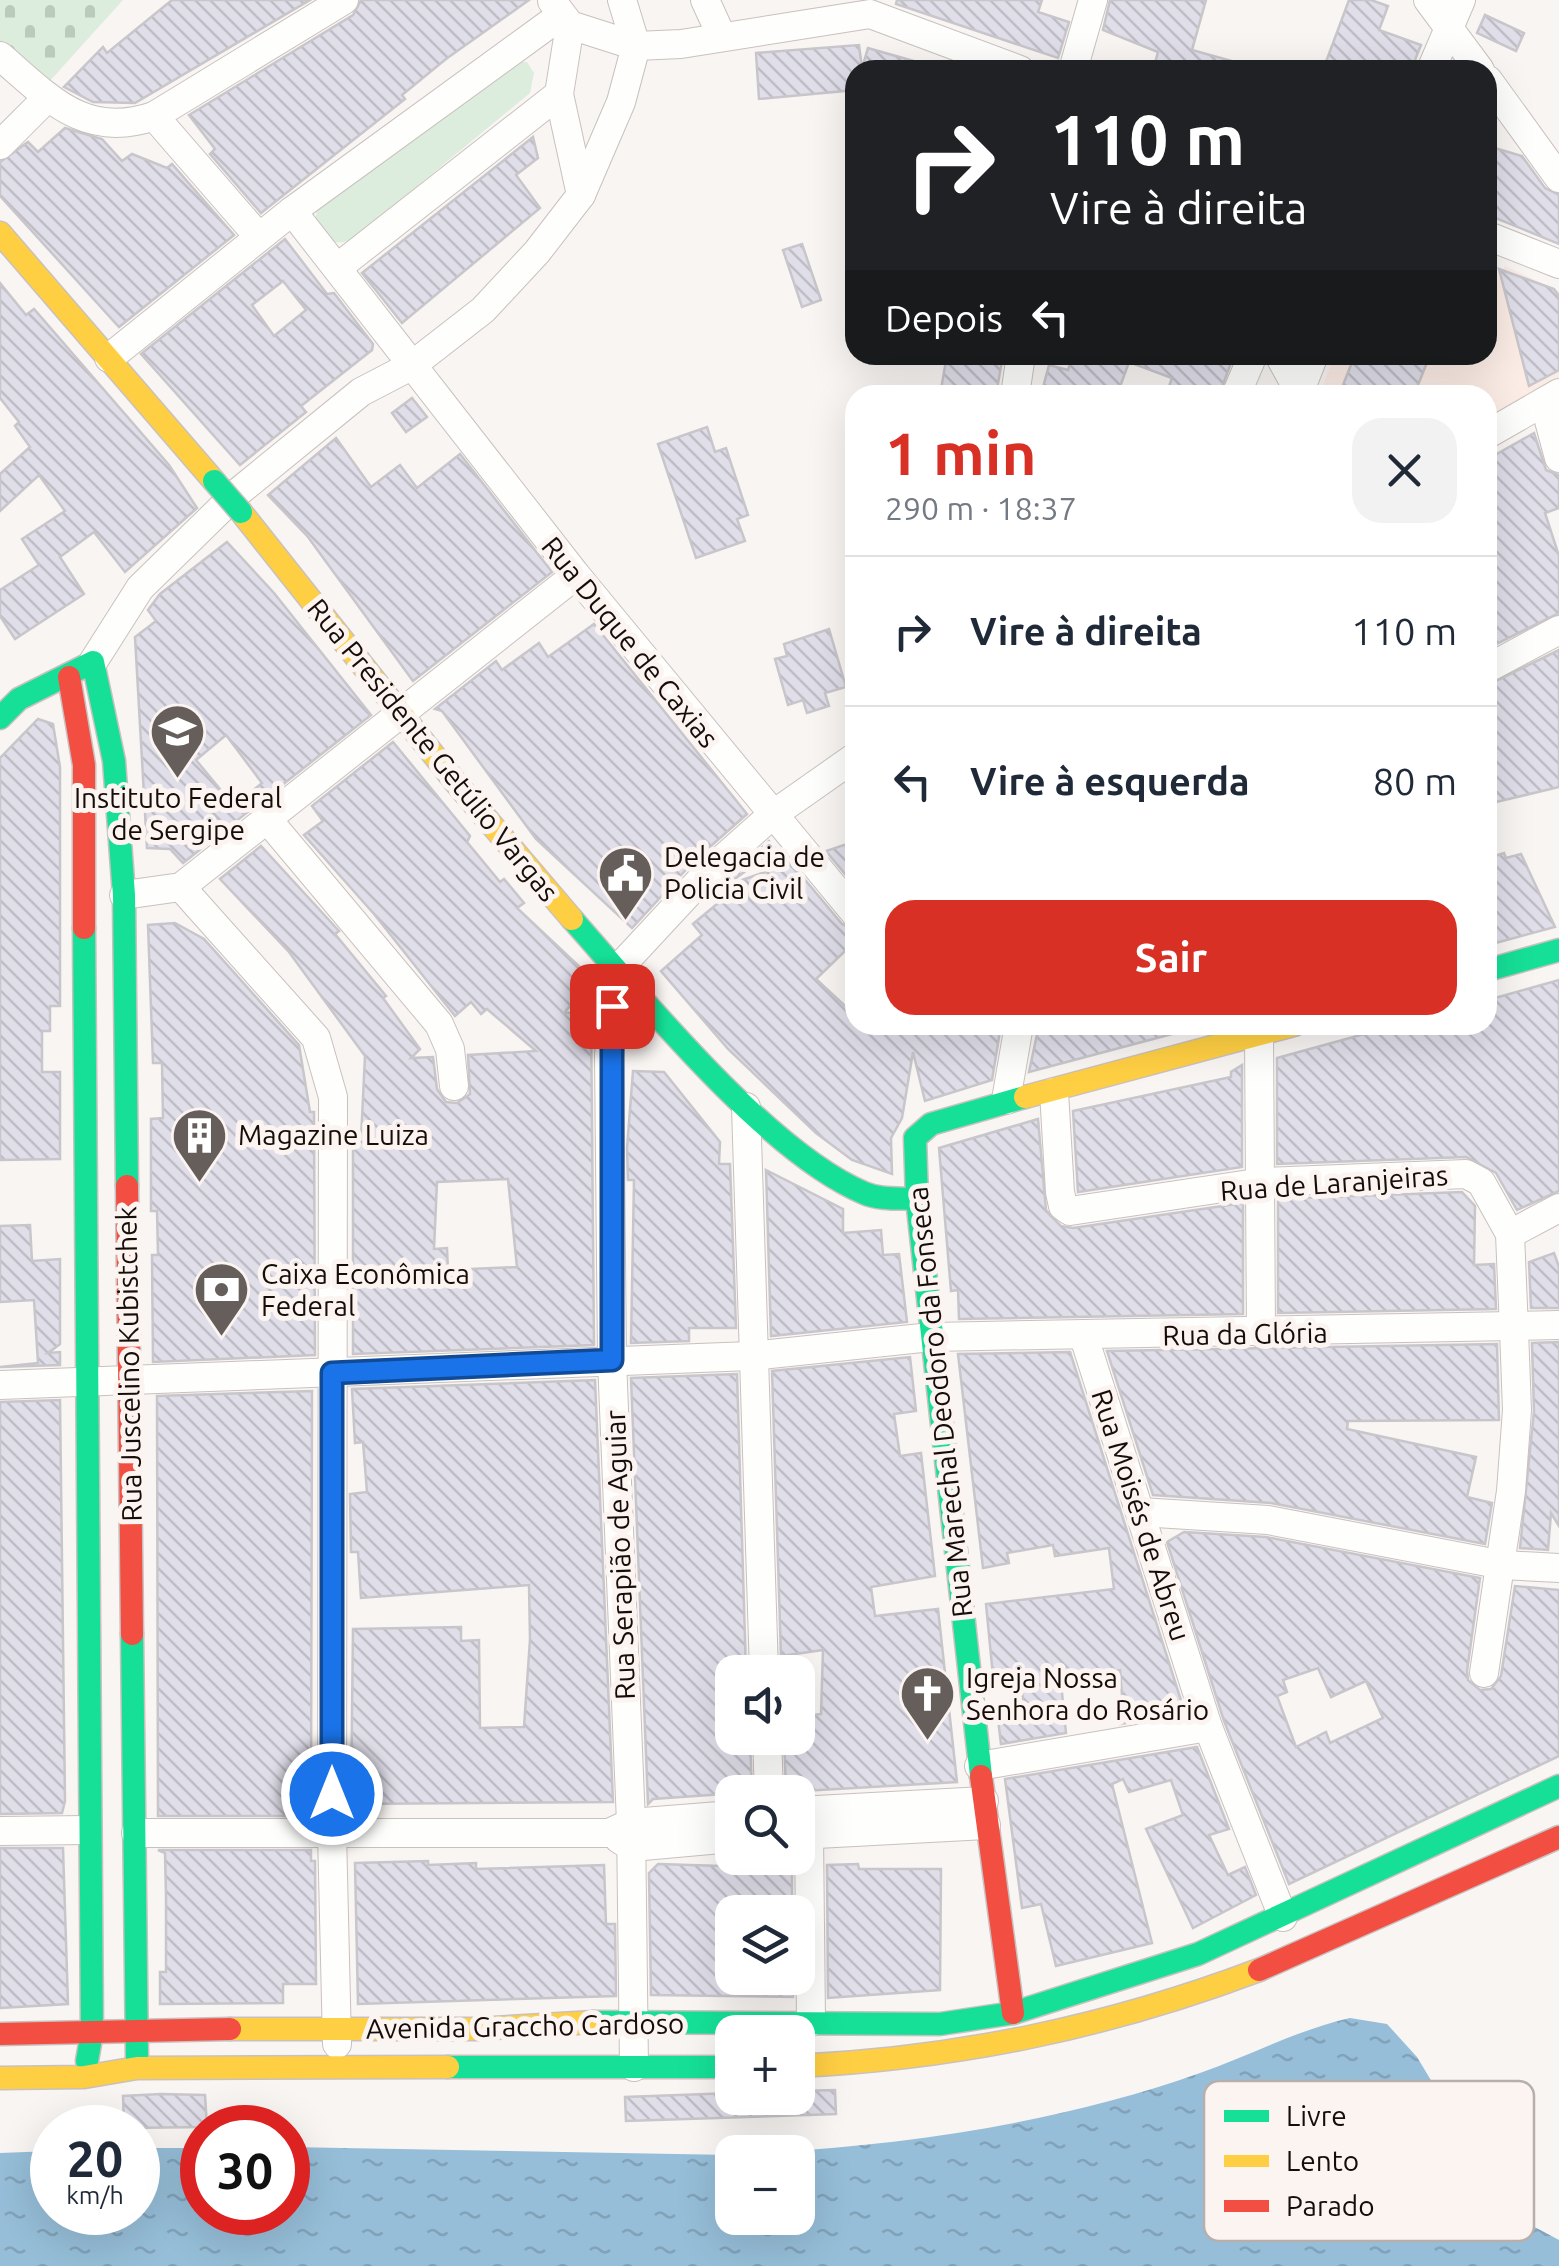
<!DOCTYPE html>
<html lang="pt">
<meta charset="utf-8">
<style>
body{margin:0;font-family:Ubuntu,sans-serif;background:#f2f2f3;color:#1f2937;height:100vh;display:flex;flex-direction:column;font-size:38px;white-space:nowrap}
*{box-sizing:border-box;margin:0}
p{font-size:32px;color:#747a83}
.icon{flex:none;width:55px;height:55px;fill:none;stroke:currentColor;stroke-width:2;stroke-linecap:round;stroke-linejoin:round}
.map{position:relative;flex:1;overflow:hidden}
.details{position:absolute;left:845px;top:385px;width:652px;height:650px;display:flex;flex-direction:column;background:#fff;border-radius:30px;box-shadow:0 10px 40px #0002}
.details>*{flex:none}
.top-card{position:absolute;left:845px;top:60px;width:652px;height:305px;border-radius:30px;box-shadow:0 10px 40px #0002;background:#202124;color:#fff;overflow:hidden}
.controls{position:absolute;left:715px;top:1655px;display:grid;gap:20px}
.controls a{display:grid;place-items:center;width:100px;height:100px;border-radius:20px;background:#fff;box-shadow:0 10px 40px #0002;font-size:50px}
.speed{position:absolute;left:30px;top:2105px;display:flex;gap:20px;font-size:50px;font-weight:700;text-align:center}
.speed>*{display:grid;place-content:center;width:130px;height:130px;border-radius:50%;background:#fff;box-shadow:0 10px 40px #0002;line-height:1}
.speed small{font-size:25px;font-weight:400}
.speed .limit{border:15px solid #d22;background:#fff;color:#111}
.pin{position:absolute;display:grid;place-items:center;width:85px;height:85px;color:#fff;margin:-42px;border-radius:20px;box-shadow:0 5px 15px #0006}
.me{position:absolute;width:110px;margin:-55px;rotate:0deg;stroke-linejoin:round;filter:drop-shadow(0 0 8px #0008)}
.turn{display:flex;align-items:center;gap:35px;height:210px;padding:0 40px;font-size:45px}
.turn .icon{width:130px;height:130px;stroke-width:2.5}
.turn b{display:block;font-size:70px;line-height:85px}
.then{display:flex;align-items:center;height:95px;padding:0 40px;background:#0003;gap:20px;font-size:38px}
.round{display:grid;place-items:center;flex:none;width:105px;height:105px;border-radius:30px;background:#f2f2f3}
.head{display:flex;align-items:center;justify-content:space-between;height:170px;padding:0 40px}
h1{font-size:60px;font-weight:700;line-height:75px;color:#d93025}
.primary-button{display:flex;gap:20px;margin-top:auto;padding:20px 40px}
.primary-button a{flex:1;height:115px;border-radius:30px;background:#d93025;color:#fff;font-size:40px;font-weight:700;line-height:115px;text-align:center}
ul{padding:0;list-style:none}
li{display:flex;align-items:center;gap:30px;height:150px;padding:0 40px;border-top:2px solid #e0e1e3}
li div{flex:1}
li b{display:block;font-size:38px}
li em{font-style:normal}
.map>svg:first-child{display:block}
.built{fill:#fbece5}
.green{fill:#dceddd}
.cemetery{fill:url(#cemetery-stones)}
.water{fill:url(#water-ripples)}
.building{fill:url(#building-back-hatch);stroke:#c8c6ca;stroke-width:2.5;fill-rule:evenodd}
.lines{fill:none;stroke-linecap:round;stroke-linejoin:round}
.street-casing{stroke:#c9c1be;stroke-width:30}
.fast-casing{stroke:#c9c1be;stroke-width:25}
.slow-casing{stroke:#c9c1be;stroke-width:25}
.jam-casing{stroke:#c9c1be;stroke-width:25}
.street{stroke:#fefefd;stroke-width:28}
.fast{stroke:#16e098;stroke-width:22}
.slow{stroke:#ffcf43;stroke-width:22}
.jam{stroke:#f24e42;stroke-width:22}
.fast-bridge-casing{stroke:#c9c1be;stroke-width:25;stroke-linecap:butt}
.fast-bridge{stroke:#16e098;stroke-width:22}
.route-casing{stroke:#114b97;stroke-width:25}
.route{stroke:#1a73e8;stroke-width:18}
.labels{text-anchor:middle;stroke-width:10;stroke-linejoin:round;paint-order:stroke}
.street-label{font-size:28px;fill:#170d08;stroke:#fbf4f1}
.poi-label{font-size:28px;fill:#170d08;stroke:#fbf4f1;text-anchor:start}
.key{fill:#fbf4f1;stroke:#b7afab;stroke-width:2.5}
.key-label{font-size:28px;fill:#170d08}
</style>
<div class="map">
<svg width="1559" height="2266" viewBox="0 0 1559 2266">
<defs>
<pattern id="cemetery-stones" width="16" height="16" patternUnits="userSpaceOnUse" patternTransform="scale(2.5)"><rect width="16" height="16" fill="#dceddd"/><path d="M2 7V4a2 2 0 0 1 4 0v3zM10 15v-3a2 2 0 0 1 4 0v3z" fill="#bccabc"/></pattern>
<pattern id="water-ripples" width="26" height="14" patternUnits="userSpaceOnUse" patternTransform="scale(2.5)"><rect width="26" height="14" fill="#96bed8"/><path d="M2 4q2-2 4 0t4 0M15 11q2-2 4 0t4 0" fill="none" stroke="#81a2b8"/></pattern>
<pattern id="building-back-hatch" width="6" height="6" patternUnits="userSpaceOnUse" patternTransform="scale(2.5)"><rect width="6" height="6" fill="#e0dee9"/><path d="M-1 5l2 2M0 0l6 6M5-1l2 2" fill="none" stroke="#bfbdc6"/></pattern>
</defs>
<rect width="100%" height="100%" fill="#f9f5f3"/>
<path class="built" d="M1505 266 1559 291V377L1488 420V395H1319L1335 355H1488V278L1497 281Z"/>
<path class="green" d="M513 61 527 62 534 73 530 93 353 239C332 248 327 239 315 223L317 209Z"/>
<path class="cemetery" d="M0 0H123L48 83 0 41Z"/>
<path class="water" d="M1350 2018 1387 2024 1417 2057 1438 2092 1477 2179 1505 2211 1559 2240V2266H0V2153L52 2151V2212H138V2148H202V2212H288V2147L732 2155V2218H798V2152H774C916 2144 1065 2121 1200 2073 1251 2055 1297 2030 1350 2018Z"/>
<g class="building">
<path d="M172 0H310L135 103 93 102 64 87 103 47 107 53Z"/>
<path d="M361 0H529L446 59 402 95 405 99 261 213 210 154 215 149 189 115 353 15Z"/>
<path d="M897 0H1042L1038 12 1069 22 1058 58 896 4Z"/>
<path d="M1110 0H1206L1192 50 1242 64 1241 70H1153L1158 52 1103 30Z"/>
<path d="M1349 0H1371L1388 6 1379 30 1421 45 1411 70H1323Z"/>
<path d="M1485 15 1524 33 1516 51 1477 33Z"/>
<path d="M859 45 862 68 868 48 924 64 923 70H855V90L759 99 756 53Z"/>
<path d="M65 128 102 139 122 161 132 154 167 168 172 164 234 235 119 327 0 196V162L28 142 38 152Z"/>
<path d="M533 137 538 158 516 175 540 208 402 323 362 273Z"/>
<path d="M1488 146 1522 156 1545 188 1559 195V244L1488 215Z"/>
<path d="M285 239 327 294 334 293 373 344 372 350 301 406 306 412 240 465 141 354ZM283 281 306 310 274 336 252 305Z"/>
<path d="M802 244 821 300 802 307 783 250Z"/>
<path d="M1499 269 1554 289 1559 296V370L1529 386Z"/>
<path d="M0 283 26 315 34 309 169 465 197 508 125 572 94 532 60 557 84 594 15 639 0 616V590L39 565 22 539 65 511 39 475 0 511V474L30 447 15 426 19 422 0 398Z"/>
<path d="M947 355H1003L996 395H940Z"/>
<path d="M1073 355H1234L1219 395H1166L1172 378 1129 362 1117 395H1041L1049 365 1068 370Z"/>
<path d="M1355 355H1430L1414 395H1339Z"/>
<path d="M412 398 427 417 406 432 392 413Z"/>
<path d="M707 427 715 452 726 448 748 515 737 519 745 541 696 558 658 444Z"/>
<path d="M1534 433 1546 470 1559 475V508L1545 513 1559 556V613L1488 648V459Z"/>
<path d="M336 438 371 487 400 465 417 488 460 454 552 572 413 681 308 537 268 495Z"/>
<path d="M227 542 274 593 371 715 183 863 170 849 147 848 135 637 156 621 148 610 160 594ZM226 735 262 783 234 806 196 760Z"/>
<path d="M594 624 747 814 695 860 632 928 536 839 442 711 435 709 496 661 502 670 539 643 548 657Z"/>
<path d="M829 629 846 687 825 693 829 706 807 713 803 700 788 705 775 659 787 656 784 644Z"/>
<path d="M1559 650V787L1488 804V685Z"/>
<path d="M38 719 53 724 60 767V1006H50V1031H42V1072H60V1159L0 1160V758Z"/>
<path d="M393 742 470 836 467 842 500 882 504 879 524 903 517 908 581 968 578 976 587 987 564 1013 591 1012 594 1345 353 1354V1139H361L365 1056 289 952 220 879 261 846 339 931 335 934 386 996 383 998 420 1049 411 1058 433 1057 437 1089 446 1102 457 1103 470 1094 468 1055 536 1051 487 1009 481 1014 471 1002 455 1016 374 914 304 835 323 821 312 806ZM508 1179 517 1267 448 1270 447 1248 434 1249 437 1182Z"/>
<path d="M769 841 776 849 725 886 791 863 842 924 855 930V950H846L816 979 855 1015V1025H1001L992 1080 925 1101 913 1052 902 1118 891 1138 892 1174 852 1160 816 1133 728 1049 661 971 702 935 693 924 730 893 722 883Z"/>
<path d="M844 845H855V886L826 851Z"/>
<path d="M1504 853 1506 858 1521 854 1555 927 1488 945V858Z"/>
<path d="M175 923 204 939 299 1045 310 1112H314L315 1355 153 1362 152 1255H158L157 1211H151V1119L163 1118 162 1063H153L148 925Z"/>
<path d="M1559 980V1191L1517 1210 1496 1173 1466 1157 1277 1164V1058L1397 1025H1488V1000Z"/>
<path d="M1039 1025H1206L1029 1072Z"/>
<path d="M1242 1065V1167L1078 1192 1073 1111 1231 1077V1072Z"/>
<path d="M633 1071 664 1072 720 1142 719 1164H730L736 1328H689V1341L631 1343 634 1180H628L627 1148Z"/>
<path d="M1038 1119 1046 1210 1061 1226 1073 1228 1243 1203V1314L959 1319 958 1290 951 1291 939 1148Z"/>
<path d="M766 1170 843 1209V1233L881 1230 883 1255 899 1254 907 1322 771 1336Z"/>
<path d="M1462 1192 1475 1206 1474 1265 1494 1264 1496 1309 1278 1313V1199Z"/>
<path d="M30 1225 32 1261 60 1259V1344L48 1353 60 1352V1365L0 1367 38 1363 34 1300 0 1302V1226Z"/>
<path d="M1554 1253 1559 1267V1308H1531L1529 1262Z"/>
<path d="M1559 1342V1526L1551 1513 1548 1550 1520 1548 1534 1411 1532 1343Z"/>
<path d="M1497 1344 1499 1420 1348 1421 1347 1429 1476 1457 1467 1497 1492 1503 1485 1544 1271 1503 1153 1495 1107 1351Z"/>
<path d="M1070 1352 1185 1713 1120 1724 1118 1708 1123 1707 1120 1670 1081 1674 1082 1681 1061 1683 1066 1733 1001 1744 998 1719 1025 1716 1020 1673 993 1676 986 1604 1114 1589 1109 1548 1055 1556 1053 1545 1007 1553 1009 1563 983 1568 958 1354Z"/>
<path d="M910 1357 916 1411 894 1414 900 1456 921 1453 935 1576 871 1587 875 1616 938 1609 957 1782 786 1792 784 1738H798V1717L821 1714 823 1650 781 1656 772 1371Z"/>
<path d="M737 1374 746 1672H732V1738H750L752 1792 653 1799 648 1804 631 1378Z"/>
<path d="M595 1380 613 1802 351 1804 353 1629 461 1627V1641L479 1640 480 1728 524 1727 530 1639 529 1585 361 1598 358 1552H351L350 1494 367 1492 363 1442 355 1443 352 1389Z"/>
<path d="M312 1391 311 1816H158L157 1396Z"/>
<path d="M60 1400 65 1801 62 1813 0 1814V1402Z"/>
<path d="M1184 1532 1266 1537 1480 1578 1467 1671 1468 1680 1480 1690 1491 1689 1501 1676 1515 1586 1559 1590V1756L1289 1884 1224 1721 1167 1542ZM1318 1668 1331 1697 1366 1681 1383 1718 1330 1743 1326 1732 1296 1747 1277 1696 1287 1692 1283 1680Z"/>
<path d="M1197 1747 1229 1829 1209 1835 1228 1875 1245 1867 1256 1895 1193 1928 1146 1829 1183 1815 1171 1780 1129 1792 1123 1779 1112 1784 1152 1943 1056 1966 1041 1904 1022 1908 1005 1779Z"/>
<path d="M0 1848H63L68 2004 0 2008Z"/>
<path d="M158 1850H311V1861H315L316 1984H283V2003L160 2004V1972H166V1896L165 1853Z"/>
<path d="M428 1861V1865L476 1863V1869L604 1865 606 1924H615L616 1996 358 2004 355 1863Z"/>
<path d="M658 1864 792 1868V1912H732V1978H793V1997L651 1995 649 1873Z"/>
<path d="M858 1864 859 1869H941L940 1990 828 1998 827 1865Z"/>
<path d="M835 2090 836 2114 626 2121 625 2097 732 2093V2098H798V2091Z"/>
<path d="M161 2094 205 2095 207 2127 124 2128 123 2096Z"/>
</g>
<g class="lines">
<defs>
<g id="street">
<path d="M705 0 722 37"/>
<path d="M1428 0 1480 70"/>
<path d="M552 1 570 25 636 46 681 44 870 14 1020 70"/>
<path d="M570 25 559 94 581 195"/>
<path d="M0 56C49 98 85 140 154 116L344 0"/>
<path d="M1073 70 1093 0"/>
<path d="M1431 70 1461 0"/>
<path d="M1488 80 1559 178"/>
<path d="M154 116 259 237"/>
<path d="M0 145 48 97"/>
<path d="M292 211 576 575 855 913"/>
<path d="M1488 236 1559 264"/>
<path d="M337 268 559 94"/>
<path d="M1279 355 1301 395"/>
<path d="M109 358 292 211 560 16"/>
<path d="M1299 393 1314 355"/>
<path d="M1015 395 1021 355"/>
<path d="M1236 395 1253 355"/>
<path d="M1544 402 1559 458"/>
<path d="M1488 434 1559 393"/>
<path d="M93 662 140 588 237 493 361 392 411 366 483 310 537 252 581 195 621 102 636 46 622 0"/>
<path d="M1488 668 1559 630"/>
<path d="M267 819 439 1024 450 1049 454 1086"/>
<path d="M181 887 316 1038 333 1097 332 1832 337 2044"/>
<path d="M124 895 181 887 576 575"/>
<path d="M1259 1035 1261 1333"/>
<path d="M1054 1092 1060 1192 1063 1206 1070 1211 1263 1182 1466 1174 1481 1182 1510 1234 1514 1330 1517 1410 1511 1491 1484 1673"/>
<path d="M1006 1100 1019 1025"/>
<path d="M746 1107 764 1672"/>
<path d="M1510 1234 1559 1208"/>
<path d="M1084 1337 1208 1727 1283 1917"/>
<path d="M0 1385 751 1356 931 1337 1559 1325"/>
<path d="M1140 1512 1268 1520 1503 1565 1559 1568"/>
<path d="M767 1738 769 1792"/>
<path d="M979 1766 1208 1727"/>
<path d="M798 1811 984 1801"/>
<path d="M0 1831 87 1830"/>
<path d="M136 1833H609L631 1823 732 1815"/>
<path d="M798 1835 986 1825"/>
<path d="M809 1835 811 2022"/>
<path d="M619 1839 632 1847 732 1838"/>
<path d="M634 2067 631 1823 612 1360 609 1056 616 971 708 872 771 816 855 757"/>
</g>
<g id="fast">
<path d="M0 718 19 699 93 662 114 761 124 895 127 1186"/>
<path d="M572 919C642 998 768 1153 864 1193 880 1200 899 1198 917 1199"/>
<path d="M84 928 92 2032 87 2061"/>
<path d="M1488 970 1559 950"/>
<path d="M132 1634 137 2059"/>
<path d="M981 1776 917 1199 915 1138 931 1124 1025 1097"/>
<path d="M594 2022 940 2024 1013 2013 1198 1954 1559 1786"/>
<path d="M448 2067H732"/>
</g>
<g id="slow">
<path d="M0 233 214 481"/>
<path d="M241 512 456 783 572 919"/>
<path d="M1025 1097 1294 1025"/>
<path d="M230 2029H476L594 2022"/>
<path d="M798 2066C959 2058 1108 2027 1259 1970"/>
<path d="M0 2078 84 2077 137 2068 448 2067"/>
</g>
<g id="jam">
<path d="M69 677 84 765V928"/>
<path d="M127 1186 132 1634"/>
<path d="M981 1776 1013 2013"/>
<path d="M1259 1970 1559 1837"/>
<path d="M0 2034 230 2029"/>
</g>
</defs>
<use href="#street" class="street-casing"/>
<use href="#fast" class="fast-casing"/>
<use href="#slow" class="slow-casing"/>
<use href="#jam" class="jam-casing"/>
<use href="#street" class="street"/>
<use href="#fast" class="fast"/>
<use href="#slow" class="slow"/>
<use href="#jam" class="jam"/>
<defs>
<path id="fast-bridge" d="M214 481 241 512"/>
</defs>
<use href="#fast-bridge" class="fast-bridge-casing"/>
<use href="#fast-bridge" class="fast-bridge"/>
</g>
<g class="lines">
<defs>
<path id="route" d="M332 1794V1373L612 1360V1006"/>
</defs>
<use href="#route" class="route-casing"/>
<use href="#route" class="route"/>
</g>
<defs>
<symbol id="school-pin" viewBox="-11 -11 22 30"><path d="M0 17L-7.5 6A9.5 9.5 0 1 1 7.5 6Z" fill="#665e5a" stroke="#fbf4f1"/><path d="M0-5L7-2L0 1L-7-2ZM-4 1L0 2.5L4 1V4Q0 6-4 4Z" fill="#fff"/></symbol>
<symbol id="civic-pin" viewBox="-11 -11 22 30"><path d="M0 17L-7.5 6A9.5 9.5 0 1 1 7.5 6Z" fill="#665e5a" stroke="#fbf4f1"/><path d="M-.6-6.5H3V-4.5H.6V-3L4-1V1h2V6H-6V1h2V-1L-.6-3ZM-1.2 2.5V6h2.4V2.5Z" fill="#fff"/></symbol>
<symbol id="building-pin" viewBox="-11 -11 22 30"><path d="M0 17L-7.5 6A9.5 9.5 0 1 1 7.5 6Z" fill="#665e5a" stroke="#fbf4f1"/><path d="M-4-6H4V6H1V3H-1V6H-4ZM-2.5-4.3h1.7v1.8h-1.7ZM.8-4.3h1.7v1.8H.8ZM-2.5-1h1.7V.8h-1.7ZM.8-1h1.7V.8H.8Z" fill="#fff"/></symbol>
<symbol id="bank-pin" viewBox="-11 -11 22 30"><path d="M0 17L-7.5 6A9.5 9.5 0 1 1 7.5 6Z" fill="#665e5a" stroke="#fbf4f1"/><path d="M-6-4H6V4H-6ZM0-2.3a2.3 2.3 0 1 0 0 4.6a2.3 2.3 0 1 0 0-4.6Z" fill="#fff"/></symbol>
<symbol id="church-pin" viewBox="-11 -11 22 30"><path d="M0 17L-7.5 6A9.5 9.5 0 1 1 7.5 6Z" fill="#665e5a" stroke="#fbf4f1"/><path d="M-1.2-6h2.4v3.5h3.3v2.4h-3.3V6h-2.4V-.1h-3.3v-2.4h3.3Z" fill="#fff"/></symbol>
</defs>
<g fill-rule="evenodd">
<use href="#school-pin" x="146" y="700" width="63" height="86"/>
<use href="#civic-pin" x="594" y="842" width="63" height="86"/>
<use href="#building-pin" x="168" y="1104" width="63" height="86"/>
<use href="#bank-pin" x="190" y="1258" width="63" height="86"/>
<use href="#church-pin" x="896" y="1662" width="63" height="86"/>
</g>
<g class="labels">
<g class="street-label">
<text transform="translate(630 642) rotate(51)" y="10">Rua Duque de Caxias</text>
<text transform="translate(433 750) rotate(51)" y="10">Rua Presidente Getúlio Vargas</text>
<text transform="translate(1334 1183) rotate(-4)" y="10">Rua de Laranjeiras</text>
<text transform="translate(1245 1334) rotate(-1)" y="10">Rua da Glória</text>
<text transform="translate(129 1364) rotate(-91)" y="10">Rua Juscelino Kubistchek</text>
<text transform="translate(940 1402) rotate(-96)" y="10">Rua Marechal Deodoro da Fonseca</text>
<text transform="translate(1141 1515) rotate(72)" y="10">Rua Moisés de Abreu</text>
<text transform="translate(620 1555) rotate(-92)" y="10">Rua Serapião de Aguiar</text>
<text transform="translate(525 2026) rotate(-1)" y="10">Avenida Graccho Cardoso</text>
</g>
<g class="poi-label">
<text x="178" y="808" text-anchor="middle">Instituto Federal<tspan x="178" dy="32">de Sergipe</tspan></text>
<text x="664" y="867">Delegacia de<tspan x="664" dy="32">Policia Civil</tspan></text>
<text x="238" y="1145">Magazine Luiza</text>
<text x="261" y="1284">Caixa Econômica<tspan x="261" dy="32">Federal</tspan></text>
<text x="966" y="1688">Igreja Nossa<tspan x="966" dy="32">Senhora do Rosário</tspan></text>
</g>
</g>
<rect x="1204" y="2081" width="330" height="160" rx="15" class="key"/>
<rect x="1224" y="2110" width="45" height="12" fill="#16e098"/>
<rect x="1224" y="2155" width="45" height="12" fill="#ffcf43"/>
<rect x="1224" y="2200" width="45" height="12" fill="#f24e42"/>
<g class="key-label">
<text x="1286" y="2126">Livre</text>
<text x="1286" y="2171">Lento</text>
<text x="1286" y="2216">Parado</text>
</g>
</svg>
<div class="controls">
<a><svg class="icon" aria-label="sound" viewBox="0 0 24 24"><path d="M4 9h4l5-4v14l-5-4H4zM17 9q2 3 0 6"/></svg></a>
<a><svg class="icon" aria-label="search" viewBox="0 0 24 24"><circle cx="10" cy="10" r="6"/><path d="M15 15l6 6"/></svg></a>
<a><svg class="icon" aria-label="layers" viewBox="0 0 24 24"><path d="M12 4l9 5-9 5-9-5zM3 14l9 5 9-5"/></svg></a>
<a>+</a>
<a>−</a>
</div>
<div class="speed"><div>20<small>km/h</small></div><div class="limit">30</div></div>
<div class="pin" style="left:612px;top:1006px;background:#d93025"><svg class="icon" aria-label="arrive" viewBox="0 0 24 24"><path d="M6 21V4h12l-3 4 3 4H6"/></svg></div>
<svg class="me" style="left:332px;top:1794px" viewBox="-20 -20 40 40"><circle r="17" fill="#1a73e8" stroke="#fff" stroke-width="3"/><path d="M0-11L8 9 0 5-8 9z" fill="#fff"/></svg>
<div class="top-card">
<div class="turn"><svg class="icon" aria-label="right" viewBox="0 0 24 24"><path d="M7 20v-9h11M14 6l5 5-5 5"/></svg><div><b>110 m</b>Vire à direita</div></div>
<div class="then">Depois<svg class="icon" aria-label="left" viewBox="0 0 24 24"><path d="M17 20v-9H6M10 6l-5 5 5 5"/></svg></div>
</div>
<section class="details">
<div class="head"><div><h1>1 min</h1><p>290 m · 18:37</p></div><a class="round"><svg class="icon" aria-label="close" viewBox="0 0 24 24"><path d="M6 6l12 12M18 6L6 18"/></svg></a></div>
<ul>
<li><svg class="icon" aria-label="right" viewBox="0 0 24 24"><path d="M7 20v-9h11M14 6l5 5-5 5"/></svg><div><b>Vire à direita</b></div><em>110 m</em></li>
<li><svg class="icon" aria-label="left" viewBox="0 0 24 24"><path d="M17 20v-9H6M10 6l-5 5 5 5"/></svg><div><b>Vire à esquerda</b></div><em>80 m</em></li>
</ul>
<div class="primary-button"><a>Sair</a></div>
</section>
</div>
